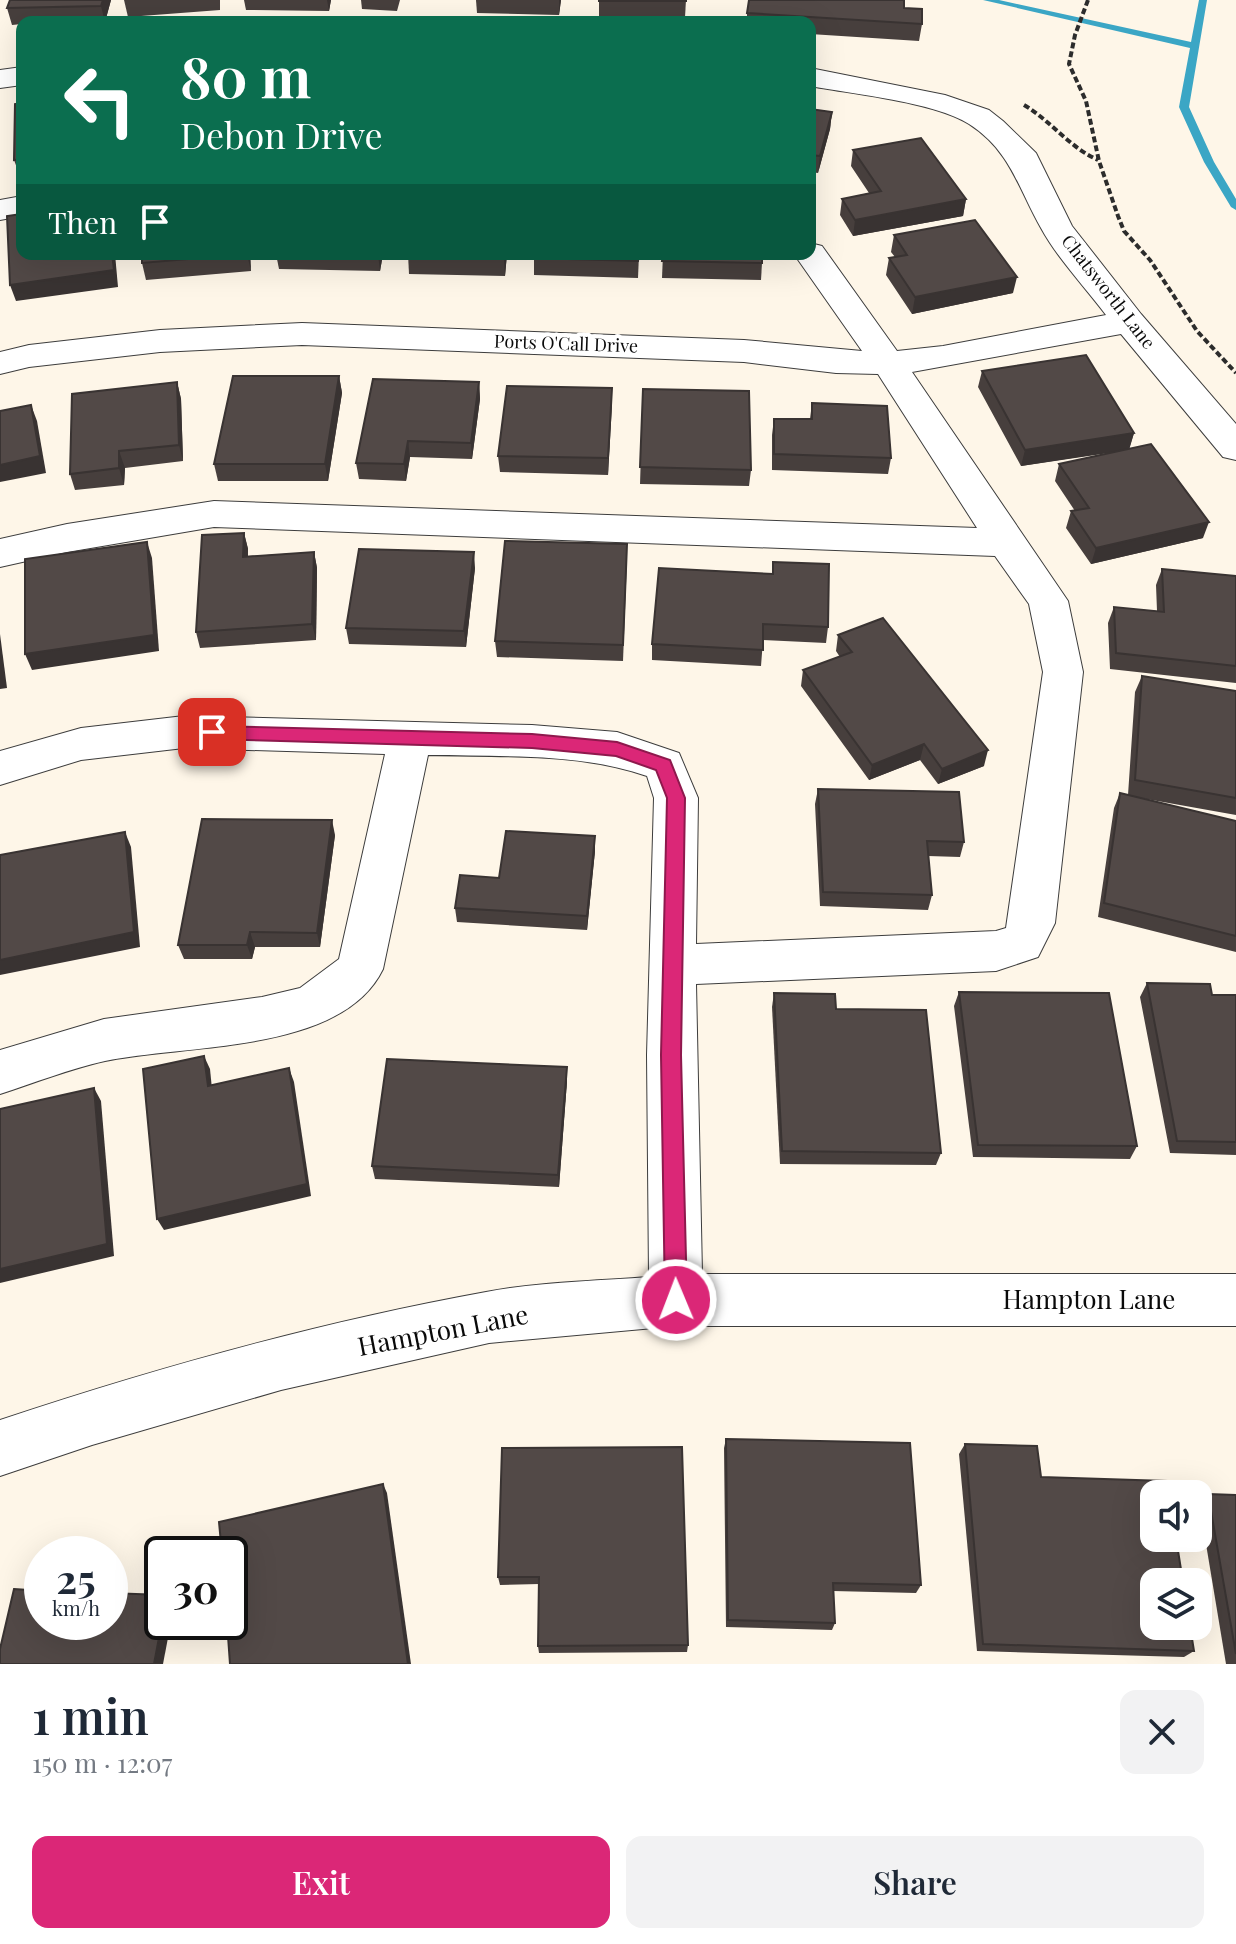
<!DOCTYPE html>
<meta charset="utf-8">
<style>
body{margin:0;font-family:"Playfair Display",serif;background:#f2f2f3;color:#1f2937;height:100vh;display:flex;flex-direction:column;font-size:30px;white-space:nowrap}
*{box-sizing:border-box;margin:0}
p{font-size:26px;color:#747a83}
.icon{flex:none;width:44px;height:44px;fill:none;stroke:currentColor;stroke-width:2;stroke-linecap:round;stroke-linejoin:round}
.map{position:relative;height:1664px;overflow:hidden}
.sheet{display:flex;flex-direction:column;background:#fff;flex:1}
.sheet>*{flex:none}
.hud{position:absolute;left:16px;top:16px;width:800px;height:244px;border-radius:16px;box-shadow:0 8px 32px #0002;background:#0b6e4f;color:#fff;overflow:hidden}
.tools{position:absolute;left:1140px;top:1480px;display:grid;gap:16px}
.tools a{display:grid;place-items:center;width:72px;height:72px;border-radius:16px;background:#fff;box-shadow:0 8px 32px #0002;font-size:40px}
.speed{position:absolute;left:24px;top:1536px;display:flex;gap:16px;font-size:40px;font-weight:700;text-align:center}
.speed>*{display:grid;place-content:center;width:104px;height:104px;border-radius:50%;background:#fff;box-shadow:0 8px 32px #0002;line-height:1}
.speed small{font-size:20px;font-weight:400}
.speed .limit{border:4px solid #111;border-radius:12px;background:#fff;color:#111}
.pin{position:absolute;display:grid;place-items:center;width:68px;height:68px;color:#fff;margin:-34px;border-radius:16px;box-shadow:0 4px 12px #0006}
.me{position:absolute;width:88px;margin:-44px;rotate:359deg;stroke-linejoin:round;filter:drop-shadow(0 0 6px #0008)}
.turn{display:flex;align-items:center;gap:28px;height:168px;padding:0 32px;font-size:36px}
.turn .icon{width:104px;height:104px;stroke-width:2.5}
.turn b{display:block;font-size:56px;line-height:68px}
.then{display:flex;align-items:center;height:76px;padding:0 32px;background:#0003;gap:16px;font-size:30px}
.round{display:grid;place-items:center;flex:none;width:84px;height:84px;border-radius:16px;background:#f2f2f3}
.head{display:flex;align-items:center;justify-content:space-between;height:136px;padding:0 32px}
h1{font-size:48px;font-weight:600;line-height:60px}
.button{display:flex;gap:16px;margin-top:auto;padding:16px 32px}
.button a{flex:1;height:92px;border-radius:16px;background:#db2777;color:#fff;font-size:32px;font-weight:600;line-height:92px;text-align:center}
.button a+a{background:#f2f2f3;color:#1f2937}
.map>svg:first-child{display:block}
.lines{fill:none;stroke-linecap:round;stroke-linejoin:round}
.stream{fill:#3ba6c5;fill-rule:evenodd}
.minor-casing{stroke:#3d3d3d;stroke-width:2}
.path{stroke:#2c2c2c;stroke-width:4;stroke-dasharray:6 3;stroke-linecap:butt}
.minor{fill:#fff;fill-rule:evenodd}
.wall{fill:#473f3d}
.shaded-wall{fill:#393332}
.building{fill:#524947;stroke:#393332;stroke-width:2}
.route{fill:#db2777;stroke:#8e194d;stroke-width:2}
.labels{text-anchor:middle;stroke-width:8;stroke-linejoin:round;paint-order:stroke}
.far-street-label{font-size:18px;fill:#0a0a0a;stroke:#fff}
.near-street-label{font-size:26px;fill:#0a0a0a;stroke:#fff}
</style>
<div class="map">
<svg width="1236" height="1664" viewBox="0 0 1236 1664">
<rect width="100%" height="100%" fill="#fef6e8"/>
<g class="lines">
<path class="stream" d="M983 0H999L1191 42 1199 0H1207L1189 107 1214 162 1236 199V210L1231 207 1204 162 1179 107 1190 48Z"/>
<defs>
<g id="minor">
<path d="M22 67V85L0 88V70Z"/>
<path d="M810 68 945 95 989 110 1003 121 1036 153 1072 226 1141 314 1236 424V460L1223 457 1121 334 912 372 1068 601 1083 672 1055 923 1038 957 996 971 696 984 702 1274H1236V1326H676L489 1343 281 1390 92 1445 0 1476V1420C159 1367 321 1322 486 1292 539 1282 596 1281 649 1277L647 1055 654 798 647 776C578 752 500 757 428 755L383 969C342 1054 185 1044 105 1061 69 1069 34 1083 0 1094V1050L104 1019 262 997 300 988 339 959 385 754 184 748 81 760 0 785V751L81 728 184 716 532 725 617 732 679 753 698 798 696 944 996 931 1006 928 1043 672 1029 604 995 556 214 527 67 552 0 567V539L67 524 214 501 977 528 878 374 836 373 744 362 302 345 160 352 29 367 0 374V352L29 345 160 330 302 323 744 340 862 351 794 254H810V243L822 246 897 351 943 346 1106 315C1085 287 1058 259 1041 228 1018 188 1011 151 969 124 935 102 852 94 810 86Z"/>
<path d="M22 196V216L0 220V200Z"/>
</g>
</defs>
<use href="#minor" class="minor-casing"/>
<g class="path">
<path d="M1088 0 1075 35 1069 64 1086 101 1099 161 1118 216 1124 231 1150 260 1197 331 1236 373"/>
<path d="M1024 105C1051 121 1069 147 1098 160"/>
</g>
<use href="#minor" class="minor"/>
</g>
<g class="wall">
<path d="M10 0H111L105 22H22V24L12 25 7 8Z"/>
<path d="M124 0H220V10L128 17Z"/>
<path d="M244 0H331L329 11 246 10Z"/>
<path d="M361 0H400L397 11 362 9Z"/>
<path d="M476 0H561L559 15 477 13Z"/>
<path d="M599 0H686L685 17H599Z"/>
<path d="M904 8 922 24 919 41 810 34V22H747V13Z"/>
<path d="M22 103V176H20L14 160Z"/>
<path d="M810 109 832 112 830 129 818 173 810 172Z"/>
<path d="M853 150 966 199 963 216 853 236 840 215 842 199 869 193 851 166Z"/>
<path d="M894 235 1013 293 912 314 886 275 889 258 895 257 891 252Z"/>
<path d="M250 254 251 271 146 280 142 263Z"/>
<path d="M276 254H383L380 271 279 269Z"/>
<path d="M408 254H507L505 276 409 274Z"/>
<path d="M534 254H639L638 278 534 275Z"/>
<path d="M663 254 762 263 761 280 662 278Z"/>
<path d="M982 371 1134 433 1129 449 1203 538 1091 564 1066 528 1071 511H1075L1055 481 1059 464 1117 451 1021 466 978 387Z"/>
<path d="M339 376 342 393 328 481H218L214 464Z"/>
<path d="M177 382 181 399 183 461 125 468 124 485 75 490 70 474Z"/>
<path d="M479 382 480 399 472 459 410 457 406 481 359 479 356 463Z"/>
<path d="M612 388 608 475 500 472 498 456Z"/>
<path d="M643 389 751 470 749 486 640 484Z"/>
<path d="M812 403 891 458 888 474 772 470V435L774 419H810Z"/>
<path d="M244 533 248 549V556L314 552 317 568 316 640 200 648 196 632Z"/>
<path d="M627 560 623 661 497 657 495 641Z"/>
<path d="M773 562 828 627 826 643 763 640 761 666 652 660V644L772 574Z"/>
<path d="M475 568 466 647 349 644 346 628Z"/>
<path d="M1162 569 1236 576V683L1110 669 1108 623 1114 607 1157 611 1156 585Z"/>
<path d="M838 635 984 766 938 784 920 760 869 780 801 686 803 670 840 657 836 651Z"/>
<path d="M1142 676 1236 691V815L1135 797 1236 821V952L1098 917 1114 808 1120 793 1128 795 1135 692Z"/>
<path d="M818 789 964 842 960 857 928 856 932 895 928 910 820 906 815 804Z"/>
<path d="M335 835 320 947H255L252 959H184L178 945Z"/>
<path d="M595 851 587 930 457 922 455 908 499 878Z"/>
<path d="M1147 983 1212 995H1236V1155L1170 1153 1140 997Z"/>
<path d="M959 992 1137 1146 1130 1159 973 1157 954 1006Z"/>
<path d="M774 993 836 1009 941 1153 936 1165 780 1164 772 1007Z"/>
<path d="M567 1067V1081L559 1187 375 1179 372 1166Z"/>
<path d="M726 1439 921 1585 916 1593 833 1591 835 1623 832 1630 726 1627 724 1448Z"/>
<path d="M965 1444 1041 1477 1194 1651 1184 1657 977 1651 959 1454Z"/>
<path d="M682 1447 688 1645 687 1652 539 1653 538 1646 539 1584 500 1585 498 1577Z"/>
<path d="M1208 1494 1236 1495V1664H1226L1199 1502Z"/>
</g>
<g class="shaded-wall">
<path d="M103 0H111L105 22 101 6Z"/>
<path d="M327 0H331L329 11Z"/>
<path d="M559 0H561L559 15Z"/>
<path d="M832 112 830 129 818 173 820 156Z"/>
<path d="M966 199 963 216 853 236 855 220Z"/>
<path d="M112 254H115L118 287 16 301 10 285Z"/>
<path d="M247 254H250L251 271Z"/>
<path d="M378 254H383L380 271Z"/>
<path d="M504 254H507L505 276 504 259Z"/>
<path d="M1017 277 1013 293 912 314 915 297Z"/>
<path d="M339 376 342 393 328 481 325 464Z"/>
<path d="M177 382 181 399 183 461 179 445Z"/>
<path d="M479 382 480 399 472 459 471 443Z"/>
<path d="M612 388V405L608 475V458Z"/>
<path d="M31 405 37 421 46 473 0 482V465Z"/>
<path d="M1134 433 1129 450 1021 466 1025 450Z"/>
<path d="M408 441 410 457 406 481 404 464Z"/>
<path d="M119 451 125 468 124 485 119 468Z"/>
<path d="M1209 522 1203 538 1091 564 1096 548Z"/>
<path d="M244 533 248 549 247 573 243 557Z"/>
<path d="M147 542 152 558 159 651 32 670 25 654Z"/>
<path d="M314 552 317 568 316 640 312 624Z"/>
<path d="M474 552 475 568 466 647 464 631Z"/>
<path d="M0 634 7 688 0 689Z"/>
<path d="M924 744 920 760 869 780 872 765Z"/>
<path d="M988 750 984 766 938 784 942 769Z"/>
<path d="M332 820 335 835 320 947 317 933Z"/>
<path d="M125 832 131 847 140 947 0 975V960Z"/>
<path d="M595 836V851L587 930V916Z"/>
<path d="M250 932 255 947 252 959 247 945Z"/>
<path d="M204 1056 210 1069 213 1099 208 1086Z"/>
<path d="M567 1067V1081L559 1187 558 1175Z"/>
<path d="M289 1068 294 1082 311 1196 164 1230 157 1219Z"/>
<path d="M94 1088 101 1101 114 1256 0 1283V1269Z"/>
<path d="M383 1484 387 1493 411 1664H408Z"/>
<path d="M162 1622H171L163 1664H154Z"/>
</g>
<g class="building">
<path d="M10 0H103L101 6 7 8Z"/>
<rect x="599" y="0" width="87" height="1"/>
<path d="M749 0H904V8L922 9V24L747 13Z"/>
<path d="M22 103V159L14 160 15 104Z"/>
<path d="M810 109 832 112 820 156 810 155Z"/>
<path d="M921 138 966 199 855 220 842 199 881 191 853 150Z"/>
<path d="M22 214V254H112L114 270 10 285 7 216Z"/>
<path d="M975 220 1017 277 915 297 889 258 907 255 894 235Z"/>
<path d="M142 254H247L142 263Z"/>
<path d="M408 254H504V259L407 257Z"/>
<path d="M534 254H639L638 261 533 258Z"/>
<path d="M663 254H762V263L662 261Z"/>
<path d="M1086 355 1134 433 1025 450 982 371Z"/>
<path d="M233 376H339L325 464H214Z"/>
<path d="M373 379 479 382 471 443 408 441 404 464 356 463Z"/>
<path d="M177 382 179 445 119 451V468L70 474 72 394Z"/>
<path d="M507 386 612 388 608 458 498 456Z"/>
<path d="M643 389 749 391 751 470 640 467Z"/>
<path d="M812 403 887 406 891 458 774 454V419H812Z"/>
<path d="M31 405 40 456 0 465V411Z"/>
<path d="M1151 444 1209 522 1096 548 1071 511 1089 508 1059 464Z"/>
<path d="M244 533 243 557 314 552 312 624 196 632 202 535Z"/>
<path d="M505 541 627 544 623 645 495 641Z"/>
<path d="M147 542 154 635 25 654V559Z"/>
<path d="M359 549 474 552 464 631 346 628Z"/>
<path d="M773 562 829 564 828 627 763 624V650L652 644 659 568 773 574Z"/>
<path d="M1162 569 1236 576V666L1116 653 1114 607 1164 612Z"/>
<path d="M883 618 988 750 942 769 924 744 872 765 803 670 852 652 838 635Z"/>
<path d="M1142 676 1236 691V798L1135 780Z"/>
<path d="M818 789 959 792 964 842 927 841 932 895 823 892Z"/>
<path d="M1120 793 1236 821V936L1104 903Z"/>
<path d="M202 819 332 820 317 933 250 932 247 945H178Z"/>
<path d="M506 831 595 836 587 916 455 908 460 875 499 878Z"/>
<path d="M125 832 134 932 0 960V855Z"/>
<path d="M1147 983 1210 984 1212 995H1236V1142L1177 1141Z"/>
<path d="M959 992 1109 993 1137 1146 978 1145Z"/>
<path d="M774 993 835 994 836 1009 926 1010 941 1153 782 1151Z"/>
<path d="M204 1056 208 1086 289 1068 307 1184 157 1219 143 1069Z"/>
<path d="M387 1059 567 1067 558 1175 372 1166Z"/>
<path d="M94 1088 107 1244 0 1269V1109Z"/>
<path d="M726 1439 910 1443 921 1585 833 1583 835 1623 728 1620Z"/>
<path d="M965 1444 1037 1446 1041 1477 1167 1481 1169 1494H1154V1538H1176L1183 1582H1154V1626H1190L1194 1651 983 1644Z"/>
<path d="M682 1447 688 1645 538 1646 539 1577H498L502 1448Z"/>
<path d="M383 1484 408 1664H230L227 1622H230V1554H222L219 1522Z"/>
<path d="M1208 1494 1236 1495V1654Z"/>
<path d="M14 1589 42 1591V1622H110V1593L162 1595V1622L154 1664H0V1649Z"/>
</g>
<path class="route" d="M212 726 532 734 617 742 670 760 685 798 681 1055 687 1300 684 1307 676 1310 668 1307 665 1300 661 1055 667 798 656 770 616 756 532 748 212 739 203 732Z"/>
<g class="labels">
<g class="far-street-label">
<text transform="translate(1108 292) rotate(52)" y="6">Chatsworth Lane</text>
<text transform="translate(566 344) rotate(2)" y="6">Ports O'Call Drive</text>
</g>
<g class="near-street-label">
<text x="1089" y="1309">Hampton Lane</text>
<text transform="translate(443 1331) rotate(-11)" y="9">Hampton Lane</text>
</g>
</g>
</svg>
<div class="tools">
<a><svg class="icon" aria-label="sound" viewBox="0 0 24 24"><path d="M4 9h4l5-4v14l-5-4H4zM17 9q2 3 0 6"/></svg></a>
<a><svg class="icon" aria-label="layers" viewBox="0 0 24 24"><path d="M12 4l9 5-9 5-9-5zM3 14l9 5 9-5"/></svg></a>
</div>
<div class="speed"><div>25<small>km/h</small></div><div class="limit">30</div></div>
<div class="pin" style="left:212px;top:732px;background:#d93025"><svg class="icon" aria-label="arrive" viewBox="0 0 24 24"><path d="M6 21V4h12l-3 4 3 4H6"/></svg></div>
<svg class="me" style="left:676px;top:1300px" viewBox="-20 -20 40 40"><circle r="17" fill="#db2777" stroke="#fff" stroke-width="3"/><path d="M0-11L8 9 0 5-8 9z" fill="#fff"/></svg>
<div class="hud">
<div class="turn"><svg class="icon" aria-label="left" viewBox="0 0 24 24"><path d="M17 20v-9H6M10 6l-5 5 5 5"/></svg><div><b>80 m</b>Debon Drive</div></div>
<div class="then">Then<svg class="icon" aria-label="arrive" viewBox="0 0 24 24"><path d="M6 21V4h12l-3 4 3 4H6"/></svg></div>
</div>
</div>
<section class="sheet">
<div class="head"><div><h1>1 min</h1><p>150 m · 12:07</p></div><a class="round"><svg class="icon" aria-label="close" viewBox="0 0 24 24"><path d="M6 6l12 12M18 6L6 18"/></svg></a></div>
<div class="button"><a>Exit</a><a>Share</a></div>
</section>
